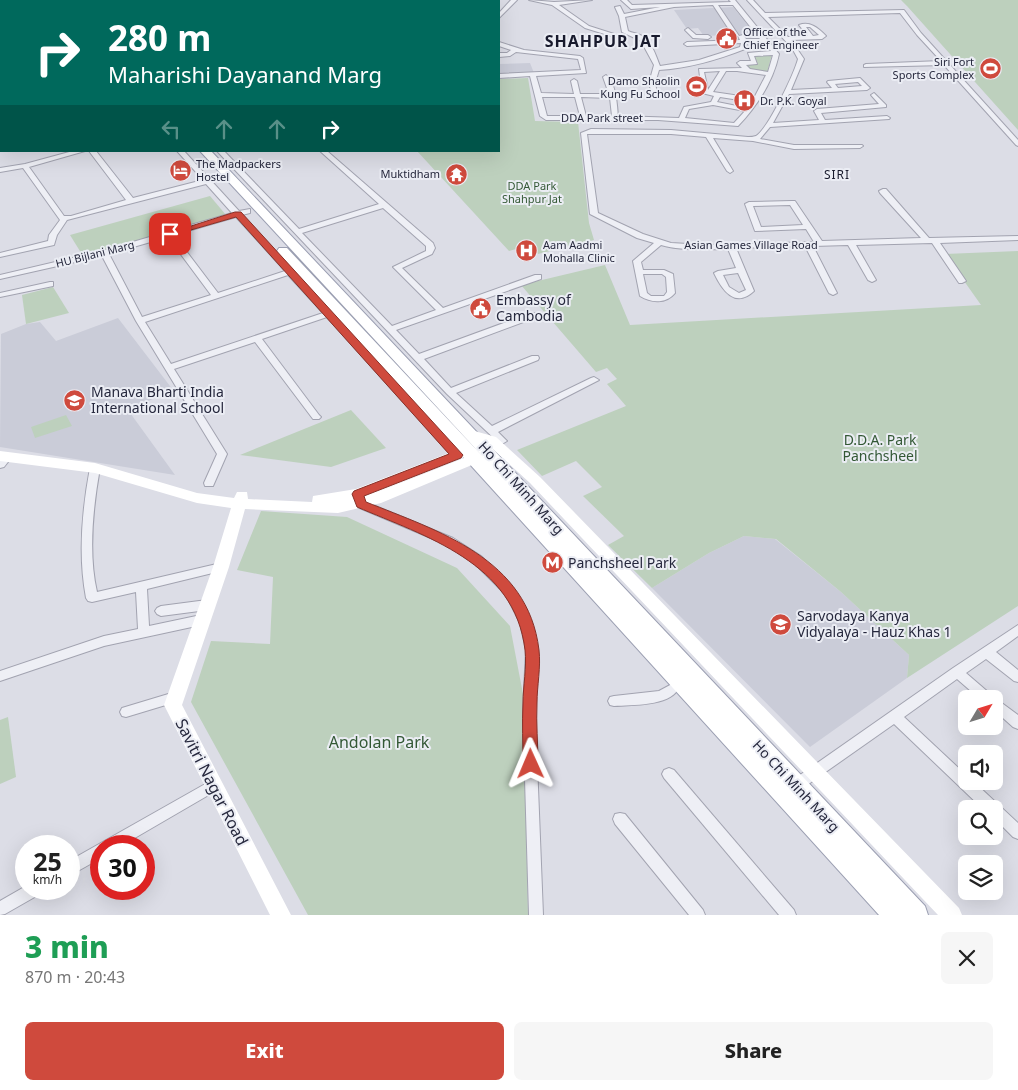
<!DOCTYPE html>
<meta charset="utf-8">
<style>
body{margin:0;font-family:"Noto Sans",sans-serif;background:#f6f6f6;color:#222;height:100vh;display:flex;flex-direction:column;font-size:19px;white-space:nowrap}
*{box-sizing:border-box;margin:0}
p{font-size:16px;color:#767676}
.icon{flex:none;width:28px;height:28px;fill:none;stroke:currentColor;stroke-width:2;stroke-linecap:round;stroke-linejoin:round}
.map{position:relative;height:915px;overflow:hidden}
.panel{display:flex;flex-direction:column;background:#fff;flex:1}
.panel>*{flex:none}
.top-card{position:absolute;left:0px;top:0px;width:500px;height:152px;box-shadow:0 5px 20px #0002;background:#00695c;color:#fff;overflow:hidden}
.needle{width:32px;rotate:52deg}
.controls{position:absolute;left:958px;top:690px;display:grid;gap:10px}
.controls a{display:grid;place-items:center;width:45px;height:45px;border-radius:8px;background:#fff;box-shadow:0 5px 20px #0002;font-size:25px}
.speed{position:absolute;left:15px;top:835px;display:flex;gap:10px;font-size:25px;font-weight:700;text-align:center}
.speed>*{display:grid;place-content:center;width:65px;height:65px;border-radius:50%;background:#fff;box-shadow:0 5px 20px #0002;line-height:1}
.speed small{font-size:12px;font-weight:400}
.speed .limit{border:8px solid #d22;background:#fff;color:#111}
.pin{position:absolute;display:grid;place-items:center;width:42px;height:42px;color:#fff;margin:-21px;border-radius:10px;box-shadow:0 2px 8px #0006}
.me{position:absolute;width:55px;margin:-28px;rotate:359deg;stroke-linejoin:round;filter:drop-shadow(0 0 4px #0008)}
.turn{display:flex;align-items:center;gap:18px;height:105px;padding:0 25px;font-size:22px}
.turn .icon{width:65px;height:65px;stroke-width:2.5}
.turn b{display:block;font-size:35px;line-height:42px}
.lanes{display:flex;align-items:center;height:48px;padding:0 25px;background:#0003;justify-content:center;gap:25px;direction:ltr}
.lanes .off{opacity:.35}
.round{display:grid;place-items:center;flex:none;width:52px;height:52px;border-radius:8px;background:#f6f6f6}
.overview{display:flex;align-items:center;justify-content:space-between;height:85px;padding:0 25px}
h1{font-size:30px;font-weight:800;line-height:38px;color:#1e9e55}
.action{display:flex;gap:10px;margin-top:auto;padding:10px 25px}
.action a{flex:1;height:58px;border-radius:8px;background:#cf4a3d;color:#fff;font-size:20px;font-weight:800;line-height:58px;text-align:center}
.action a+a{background:#f6f6f6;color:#222}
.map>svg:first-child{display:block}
.built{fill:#caccd8}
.green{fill:#bdd0bd}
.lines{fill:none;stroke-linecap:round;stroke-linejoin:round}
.street-casing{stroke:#a2a3b0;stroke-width:2}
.primary-casing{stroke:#9b9fb2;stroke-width:2}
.street{fill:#eeeff5;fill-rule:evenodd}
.secondary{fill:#fff;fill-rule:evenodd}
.primary{fill:#fff;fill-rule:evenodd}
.route{fill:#cf4a3d;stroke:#873028}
.labels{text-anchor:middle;stroke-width:4;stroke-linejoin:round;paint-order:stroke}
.far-poi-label{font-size:11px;fill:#26283d;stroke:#ebedf4;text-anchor:start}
.far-street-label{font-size:11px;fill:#26283d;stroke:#ebedf4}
.far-park-label{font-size:11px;fill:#335835;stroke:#ebedf4}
.far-neighbourhood-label{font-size:12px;letter-spacing:1px;fill:#181a2d;stroke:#ebedf4}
.poi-label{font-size:14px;fill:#26283d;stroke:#ebedf4;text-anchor:start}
.park-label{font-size:14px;fill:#335835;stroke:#ebedf4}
.street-label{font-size:14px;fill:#26283d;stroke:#ebedf4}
.far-district-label{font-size:16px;font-weight:bold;letter-spacing:1px;fill:#181a2d;stroke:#ebedf4}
.near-park-label{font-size:16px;fill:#335835;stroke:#ebedf4}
.near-street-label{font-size:16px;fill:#26283d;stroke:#ebedf4}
</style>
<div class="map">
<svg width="1018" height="915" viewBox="0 0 1018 915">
<rect width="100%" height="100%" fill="#dcdde6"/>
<g class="built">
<path d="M733 7 755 34 704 36 698 28 687 29 674 10Z"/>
<path d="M530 63 534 73 499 74V64Z"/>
<path d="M118 318 173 390 128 410 175 475 0 447 1 334 26 324 40 322 56 341Z"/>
<path d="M744 536 775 539 841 592 909 655 907 678 810 747 652 588 709 553Z"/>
</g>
<g class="green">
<path d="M901 0H1018V130L907 6Z"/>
<path d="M772 54 767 73 747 69 743 64H758L751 55Z"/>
<path d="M528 78 535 121 578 122 589 223 594 240 538 254 530 245 509 251 417 151H499V79Z"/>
<path d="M210 196 226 215 83 256 70 235Z"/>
<path d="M1018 251V606L907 678 909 655 841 592 776 539 744 536 709 553 652 588 608 545 624 536 583 496 602 487 576 461 542 476 517 450 626 406 607 384 617 379 607 368 596 372 521 285 605 265 630 325 981 305 945 254Z"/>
<path d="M53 287 69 313 26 324 22 295Z"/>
<path d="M351 410 386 448 331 467 240 455Z"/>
<path d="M66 415 72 426 35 438 31 427Z"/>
<path d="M261 511 347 517 457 568 510 626 523 694 528 915H308L191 702 211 641 270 644 273 577 237 570Z"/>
<path d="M8 717 16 777 0 784V720Z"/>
</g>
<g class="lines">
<defs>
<g id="street">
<path d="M103 0H110L111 1H104Z"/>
<path d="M336 0H342L343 1H337Z"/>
<path d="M423 0H429L430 1H424Z"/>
<path d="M511 0H517L499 18V13Z"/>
<path d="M529 0 554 2 592 0 559 5 589 26 614 34 611 36 585 28 552 5Z"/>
<path d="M621 0H627L632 5 731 2 729 0H735L779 54C773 82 757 106 738 126L658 120H546L540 116 530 76 499 78V74L581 70 578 59 516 52 510 56 499 57V53H507L511 50 499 46V42L524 50 580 56 583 58 586 73 536 76 541 93 574 94 571 81 574 79 577 81 580 94H609L603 77 606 75C616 83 617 104 618 116L679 118 684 107 711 102 714 96 702 93 699 69 742 68 737 63 740 61H751L748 53 771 51 763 42 747 43 745 49C717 60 689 68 659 70L655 83 657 93 652 94 649 83 654 65 641 41 622 32 619 16 615 7 620 6 624 14 660 7 631 9ZM713 5 734 37 738 36 740 40 687 42 684 44 687 46 741 43 740 47 699 60 660 66C656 56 651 39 640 35 636 33 632 33 628 31L625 17 674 7ZM718 5H733L760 39H746L743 35 739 36ZM773 55 768 72 750 69 746 65 757 64 754 56ZM720 71 708 90 704 72ZM726 71H737L766 75 754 98 713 92ZM542 97H575L580 116H547ZM581 97 610 98 612 116H586ZM720 97 752 102 747 108 717 102ZM713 105 745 111 734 123 685 118 689 109Z"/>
<path d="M747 0H753L765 13 904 10 921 33 1018 140V146L1016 145 944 65 864 67V65L866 64 941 61 917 35 900 13 768 17 788 37 808 36 799 25C810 21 818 28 826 36L822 39 791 40 804 59 791 90 832 88 827 82 828 81 860 78 870 88 867 90 789 94 773 123 819 120 814 111 817 109 879 104 871 95 874 93 886 105V107L821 113 825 120 887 116 890 118 889 119 770 127 760 139 794 145H862L863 146 860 148 794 149 753 141 713 138 733 171 730 173 727 171 706 137 671 134H587L598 213 643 234 671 243 705 245 814 242 806 229 755 231 745 204 749 202 792 201H795L822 241 921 238 880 193 879 191 883 189H886L929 238 1018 236V240L940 243 966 281 962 283H959L932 243 856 245 876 280 872 282 868 280 848 245 813 246 837 293 833 295 829 293 805 246 736 248 754 291C735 309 722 290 714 273L718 271 736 268 728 249C707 249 682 251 661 245L641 262 643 270H664L673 274 675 293C666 304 651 303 640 296L633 261 654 243 637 238 590 214 581 133 591 129 671 130 748 137C751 137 753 137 756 136 768 129 794 74 798 59L792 48ZM806 27H810L819 35 813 36ZM858 82 862 86 838 88 835 84ZM790 205 803 225 761 227 753 206ZM738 273 746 290 739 293 729 287 723 275ZM643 274H662L666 277 667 292 664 296H651L647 293Z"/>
<path d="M0 28 1 29V34L0 33Z"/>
<path d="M688 28 696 35H708L711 37 708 39 693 38 685 30Z"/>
<rect x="0" y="37" width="1" height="4"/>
<rect x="0" y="87" width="1" height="4"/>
<rect x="0" y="140" width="1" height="4"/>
<path d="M73 151H85L29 167 64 216H71L126 200 89 151H96L133 198 203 180 177 151H184L239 211 250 209V213L242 215 461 453 462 455 461 457H453L327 317 262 339 319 415 321 417 319 419H313L255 342 174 369 227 454 213 486H205L204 483 217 454 136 321 102 256 0 279V275L102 251 232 213 206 184 67 220 57 235 54 245 0 257V253L48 241 49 235 60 220 23 168 0 172V168L25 164ZM236 217 285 271 218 293 174 235ZM168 237 211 295 142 317 109 254ZM288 275 323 313 171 364 145 322Z"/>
<path d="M217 151H224L299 229 379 204 320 151H327L433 243 435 248 432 254 402 268 443 308 535 275H541V279L396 330 419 354 531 313H537V317L424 359 451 388 532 356H538L539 358 538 360 456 393 492 426 591 378 594 377 599 380 498 432 507 441 502 444 499 443 447 394ZM383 208 426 246V251L393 267 436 310 392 326 302 233Z"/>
<path d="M50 282H53V286L0 297V293Z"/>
<path d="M7 454 12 457 4 467 0 468V459Z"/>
<path d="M95 465 100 468C93 507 88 553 97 592L221 563 225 564 227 567 225 570 147 589 149 626 201 615 205 617 207 620 205 623 201 625 104 646 0 681V671L104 636 138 629 136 592 92 602 88 601 86 598C78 556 82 510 90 468Z"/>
<path d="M359 493 363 494 366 502 453 538 481 556 514 589 532 623 538 650 535 711 543 915H529L523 711 526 650 520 623 506 595 473 562 445 544 357 507 354 497Z"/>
<path d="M207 600 211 602 213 605 211 608 207 610 161 616 157 614 155 611 157 608 161 606Z"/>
<path d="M1018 625V636L996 652 1018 670V682L1014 681 986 659 966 673 995 698 1018 715V729L1013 727 994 710V699H980L957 679 904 717 966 775V781H973L1018 823V839L1013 837 994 818V809H983L894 724 800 790 795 792 790 790 788 786 790 782 953 668Z"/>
<path d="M672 684 676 685 678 689C670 706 631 705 614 706L610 705 608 701 610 697 614 696 659 691Z"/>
<path d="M175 692 179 693 181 697 179 701 126 717 122 716 120 712 122 708Z"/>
<path d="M669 768 674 770 794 910 796 915H779L664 778 662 774 664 770Z"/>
<path d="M214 779 219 781 221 785 219 789 121 846H101V858L69 876V861Z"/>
<path d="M620 813 625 814 703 910 705 915H689L615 824 613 819 615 814Z"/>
<path d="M26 886V889H42L40 894 5 914 0 915V901Z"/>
</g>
<g id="primary">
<path d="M44 0H53V1H45Z"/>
<path d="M70 0H79V1H71Z"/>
<path d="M200 151H211L925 906 928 915H879L279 254 277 251 279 248H287L487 461Z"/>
</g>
</defs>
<use href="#street" class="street-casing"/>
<use href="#primary" class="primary-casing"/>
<use href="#street" class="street"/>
<g class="secondary">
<path d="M471 430 496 437 540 477 959 908 962 915H938L530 483 486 443 466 437 464 434Z"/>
<path d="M467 446 474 451 472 454 367 496 469 456H479L481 459 479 462 381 503 338 513 245 509 229 567 182 705 291 915H270L164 705 213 567 231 508 197 503 95 473 0 461V451L95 463 197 493 234 498 237 492H247L248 499 312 502 313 496 356 489Z"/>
</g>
<use href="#primary" class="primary"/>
</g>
<path class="route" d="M235 212H241L463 455 461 458 364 496 366 502C438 531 528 558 539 650 541 667 537 686 537 703 536 723 538 744 538 764L536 769 531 771 525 769 523 764C523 744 522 723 523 703 523 686 527 667 525 650 515 563 425 536 357 507L352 494 354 491 449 454 236 217 170 236 166 234Z"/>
<defs>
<symbol id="civic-disc" viewBox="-11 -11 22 22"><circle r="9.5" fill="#cf4a3d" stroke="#ebedf4"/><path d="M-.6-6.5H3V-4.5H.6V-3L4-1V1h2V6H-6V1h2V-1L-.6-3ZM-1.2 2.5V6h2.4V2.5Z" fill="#fff"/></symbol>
<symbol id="stadium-disc" viewBox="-11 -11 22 22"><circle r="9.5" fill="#cf4a3d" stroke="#ebedf4"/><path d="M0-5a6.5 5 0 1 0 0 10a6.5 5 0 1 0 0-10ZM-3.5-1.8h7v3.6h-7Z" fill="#fff"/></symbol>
<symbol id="hospital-disc" viewBox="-11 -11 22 22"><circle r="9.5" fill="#cf4a3d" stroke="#ebedf4"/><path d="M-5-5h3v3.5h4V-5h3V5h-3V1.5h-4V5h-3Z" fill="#fff"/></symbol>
<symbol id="hotel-disc" viewBox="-11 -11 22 22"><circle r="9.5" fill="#cf4a3d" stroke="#ebedf4"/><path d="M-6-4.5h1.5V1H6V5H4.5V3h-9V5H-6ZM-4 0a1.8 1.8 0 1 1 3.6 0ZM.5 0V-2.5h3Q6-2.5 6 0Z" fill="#fff"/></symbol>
<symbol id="temple-disc" viewBox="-11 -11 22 22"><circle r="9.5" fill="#cf4a3d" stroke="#ebedf4"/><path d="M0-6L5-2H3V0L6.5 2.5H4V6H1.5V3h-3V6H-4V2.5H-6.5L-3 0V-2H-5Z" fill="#fff"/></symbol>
<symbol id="school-disc" viewBox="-11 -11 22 22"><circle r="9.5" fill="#cf4a3d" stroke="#ebedf4"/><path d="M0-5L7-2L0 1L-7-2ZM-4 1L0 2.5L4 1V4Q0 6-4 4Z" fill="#fff"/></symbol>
<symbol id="metro-disc" viewBox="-11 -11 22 22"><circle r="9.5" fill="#cf4a3d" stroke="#ebedf4"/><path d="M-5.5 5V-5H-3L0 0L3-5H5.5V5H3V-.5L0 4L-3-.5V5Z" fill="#fff"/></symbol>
</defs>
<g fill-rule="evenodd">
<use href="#civic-disc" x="714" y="26" width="25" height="25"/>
<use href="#stadium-disc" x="978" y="56" width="25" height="25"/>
<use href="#stadium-disc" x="684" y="74" width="25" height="25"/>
<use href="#hospital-disc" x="732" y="88" width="25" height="25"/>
<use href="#hotel-disc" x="168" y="158" width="25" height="25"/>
<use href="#temple-disc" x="444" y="162" width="25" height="25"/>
<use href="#hospital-disc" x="514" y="238" width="25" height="25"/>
<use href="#civic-disc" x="468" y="296" width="25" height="25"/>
<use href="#school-disc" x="62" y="388" width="25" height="25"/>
<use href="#metro-disc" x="540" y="550" width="25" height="25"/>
<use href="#school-disc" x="768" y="612" width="25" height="25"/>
</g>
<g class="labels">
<g class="far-poi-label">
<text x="743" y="36">Office of the<tspan x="743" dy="13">Chief Engineer</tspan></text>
<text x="974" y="66" text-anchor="end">Siri Fort<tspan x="974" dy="13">Sports Complex</tspan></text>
<text x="680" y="85" text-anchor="end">Damo Shaolin<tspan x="680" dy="13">Kung Fu School</tspan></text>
<text x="760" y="105">Dr. P.K. Goyal</text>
<text x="196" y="168">The Madpackers<tspan x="196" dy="13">Hostel</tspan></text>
<text x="440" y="178" text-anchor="end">Muktidham</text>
<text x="543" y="249">Aam Aadmi<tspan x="543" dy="13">Mohalla Clinic</tspan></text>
</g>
<g class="far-street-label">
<text x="602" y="122">DDA Park street</text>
<text x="751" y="249">Asian Games Village Road</text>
<text transform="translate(95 254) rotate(-14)" y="4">HU Bijlani Marg</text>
</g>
<g class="far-park-label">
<text x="532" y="190">DDA Park<tspan x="532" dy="13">Shahpur Jat</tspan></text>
</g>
<g class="far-neighbourhood-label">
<text x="837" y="179">SIRI</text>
</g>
<g class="poi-label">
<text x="496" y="305">Embassy of<tspan x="496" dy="16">Cambodia</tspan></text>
<text x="91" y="397">Manava Bharti India<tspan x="91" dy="16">International School</tspan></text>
<text x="568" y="568">Panchsheel Park</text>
<text x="797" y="621">Sarvodaya Kanya<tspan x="797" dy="16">Vidyalaya - Hauz Khas 1</tspan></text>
</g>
<g class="park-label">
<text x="880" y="445">D.D.A. Park<tspan x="880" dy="16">Panchsheel</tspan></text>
</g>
<g class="street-label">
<text transform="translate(521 488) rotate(48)" y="5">Ho Chi Minh Marg</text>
<text transform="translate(796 786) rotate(47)" y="5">Ho Chi Minh Marg</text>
</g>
<g class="far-district-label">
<text x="603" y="47">SHAHPUR JAT</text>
</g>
<g class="near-park-label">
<text x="379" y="748">Andolan Park</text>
</g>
<g class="near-street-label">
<text transform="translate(212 782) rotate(63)" y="6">Savitri Nagar Road</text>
</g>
</g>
</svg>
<div class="controls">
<a><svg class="needle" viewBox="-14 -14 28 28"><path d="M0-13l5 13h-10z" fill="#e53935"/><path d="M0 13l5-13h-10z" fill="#767676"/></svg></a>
<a><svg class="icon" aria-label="sound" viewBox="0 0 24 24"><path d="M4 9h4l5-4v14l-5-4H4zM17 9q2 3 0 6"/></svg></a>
<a><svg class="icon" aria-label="search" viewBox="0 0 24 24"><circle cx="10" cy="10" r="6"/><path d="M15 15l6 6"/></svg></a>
<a><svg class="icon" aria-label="layers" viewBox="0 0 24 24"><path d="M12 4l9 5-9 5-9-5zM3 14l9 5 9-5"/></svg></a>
</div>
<div class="speed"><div>25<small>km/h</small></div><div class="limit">30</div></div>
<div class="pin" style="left:170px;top:234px;background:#d93025"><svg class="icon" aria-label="arrive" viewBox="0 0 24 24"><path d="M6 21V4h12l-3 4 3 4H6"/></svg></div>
<svg class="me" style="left:531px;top:764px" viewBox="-20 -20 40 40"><path d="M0-17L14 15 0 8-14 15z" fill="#cf4a3d" stroke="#fff" stroke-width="4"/></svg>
<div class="top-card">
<div class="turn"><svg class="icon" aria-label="right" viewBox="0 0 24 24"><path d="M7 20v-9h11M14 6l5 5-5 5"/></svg><div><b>280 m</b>Maharishi Dayanand Marg</div></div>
<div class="lanes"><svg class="icon off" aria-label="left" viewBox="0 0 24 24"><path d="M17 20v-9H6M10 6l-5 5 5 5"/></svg><svg class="icon off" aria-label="ahead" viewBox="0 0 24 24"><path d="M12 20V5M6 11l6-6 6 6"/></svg><svg class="icon off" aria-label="ahead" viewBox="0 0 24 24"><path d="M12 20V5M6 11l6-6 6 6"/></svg><svg class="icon" aria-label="right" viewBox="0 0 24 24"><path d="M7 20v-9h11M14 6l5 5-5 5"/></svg></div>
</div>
</div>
<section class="panel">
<div class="overview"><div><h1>3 min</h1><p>870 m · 20:43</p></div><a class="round"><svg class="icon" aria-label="close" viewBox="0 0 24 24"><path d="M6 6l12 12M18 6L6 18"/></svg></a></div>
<div class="action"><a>Exit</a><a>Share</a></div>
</section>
